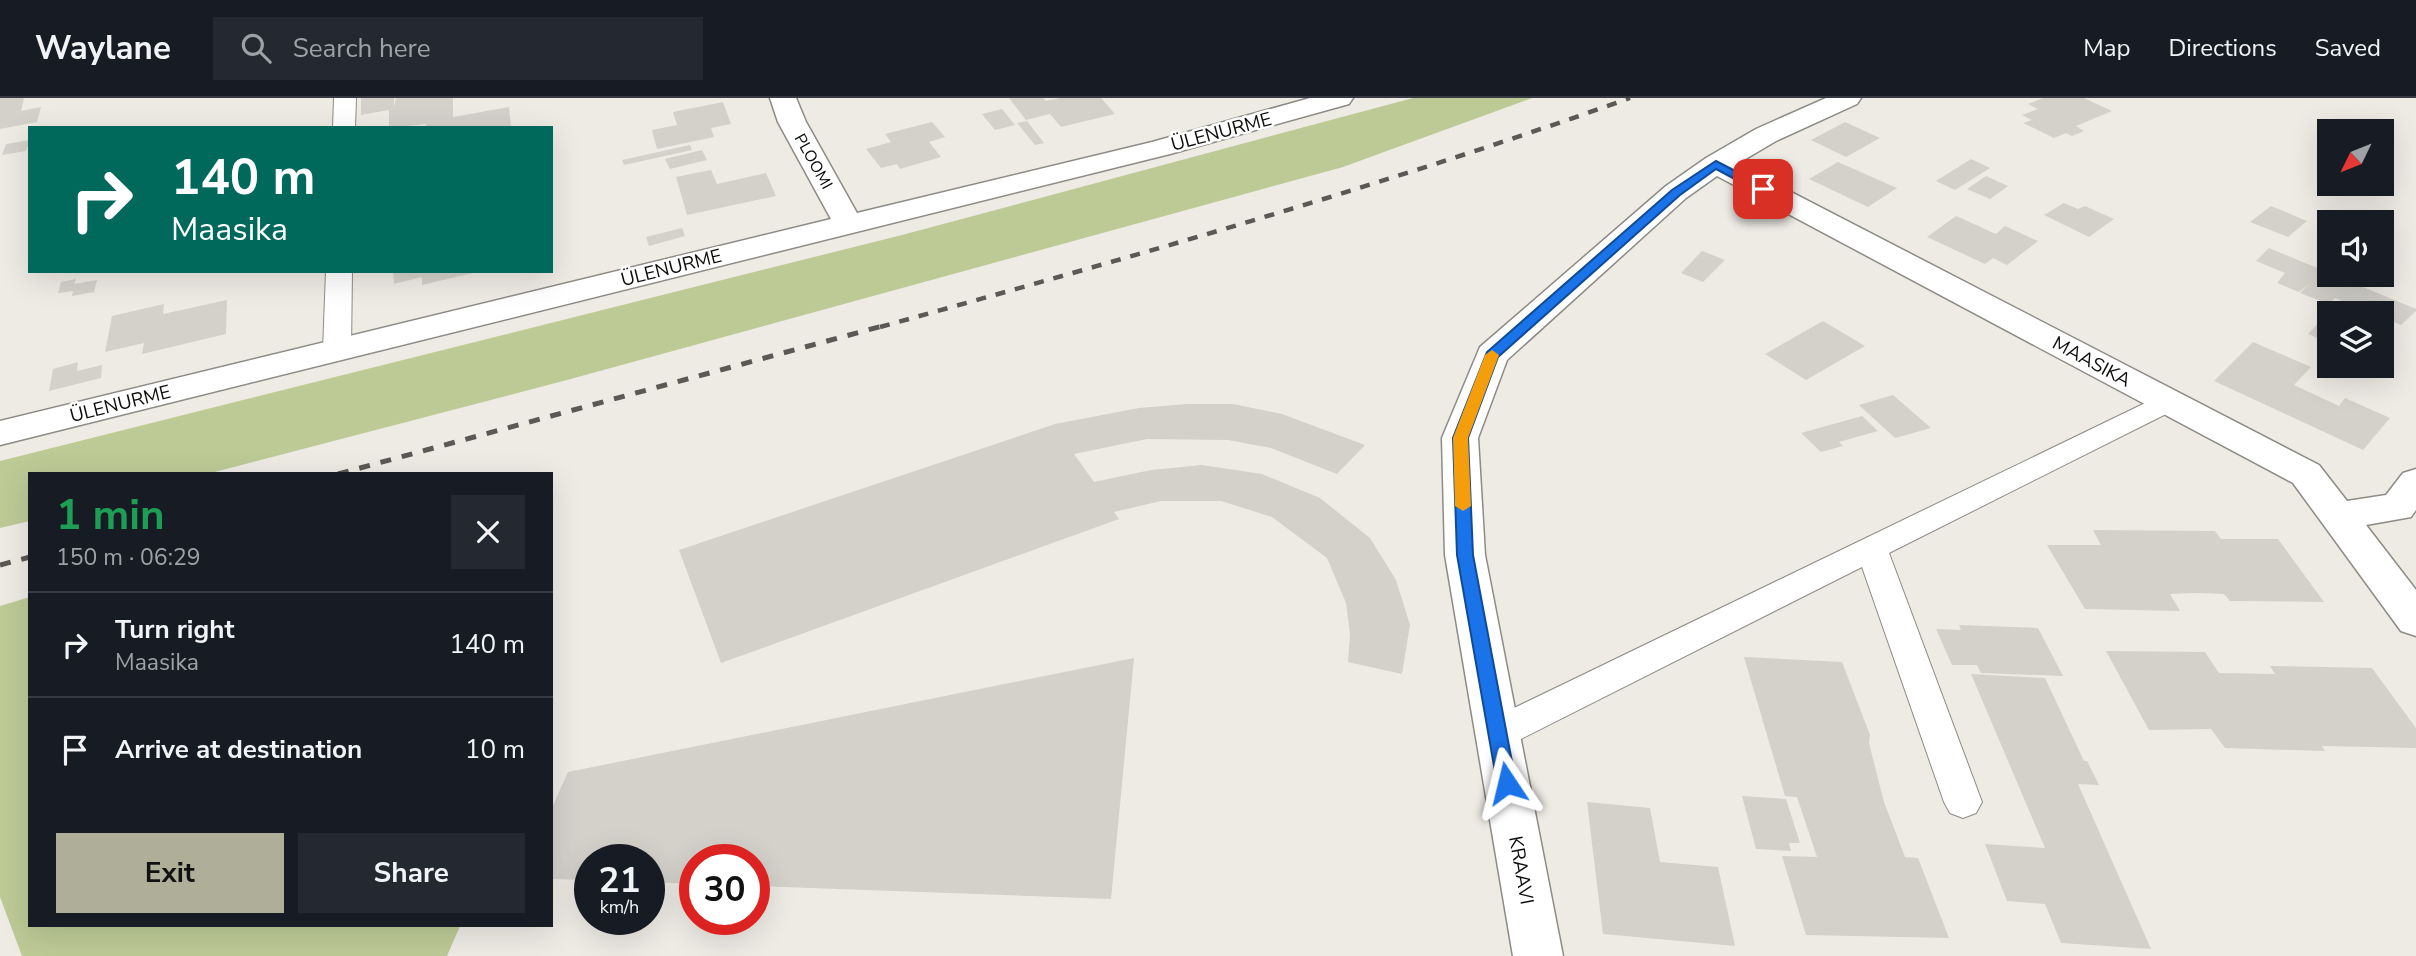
<!DOCTYPE html>
<meta charset="utf-8">
<style>
body{margin:0;font-family:"Nunito Sans",sans-serif;background:#242831;color:#f1f3f6;height:100vh;display:flex;flex-direction:column;font-size:26px;white-space:nowrap}
*{box-sizing:border-box;margin:0}
p{font-size:23px;color:#9ea1a6}
.icon{flex:none;width:38px;height:38px;fill:none;stroke:currentColor;stroke-width:2;stroke-linecap:round;stroke-linejoin:round}
.map{position:relative;flex:1;overflow:hidden}
.panel{position:absolute;left:28px;top:374px;width:525px;height:455px;display:flex;flex-direction:column;background:#171b24;border-radius:0px;box-shadow:0 7px 28px #0002}
.panel>*{flex:none}
.top-card{position:absolute;left:28px;top:28px;width:525px;height:147px;border-radius:0px;box-shadow:0 7px 28px #0002;background:#00695c;color:#fff;overflow:hidden}
.needle{width:46px;rotate:227deg}
.buttons{position:absolute;left:2317px;top:21px;display:grid;gap:14px}
.buttons a{display:grid;place-items:center;width:77px;height:77px;border-radius:0px;background:#171b24;box-shadow:0 7px 28px #0002;font-size:35px}
.speed{position:absolute;left:574px;top:746px;display:flex;gap:14px;font-size:35px;font-weight:700;text-align:center}
.speed>*{display:grid;place-content:center;width:91px;height:91px;border-radius:50%;background:#171b24;box-shadow:0 7px 28px #0002;line-height:1}
.speed small{font-size:18px;font-weight:400}
.speed .limit{border:10px solid #d22;background:#fff;color:#111}
.pin{position:absolute;display:grid;place-items:center;width:60px;height:60px;color:#fff;margin:-30px;border-radius:14px;box-shadow:0 4px 10px #0006}
.me{position:absolute;width:77px;margin:-38px;rotate:350deg;stroke-linejoin:round;filter:drop-shadow(0 0 5px #0008)}
.turn{display:flex;align-items:center;gap:24px;height:147px;padding:0 28px;font-size:32px}
.turn .icon{width:91px;height:91px;stroke-width:2.5}
.turn b{display:block;font-size:49px;line-height:60px}
.round{display:grid;place-items:center;flex:none;width:74px;height:74px;border-radius:0px;background:#242831}
.summary{display:flex;align-items:center;justify-content:space-between;height:119px;padding:0 28px}
h1{font-size:42px;font-weight:700;line-height:52px;color:#1e9e55}
.cta{display:flex;gap:14px;margin-top:auto;padding:14px 28px}
.cta a{flex:1;height:80px;border-radius:0px;background:#afaf99;color:#111;font-size:28px;font-weight:700;line-height:80px;text-align:center}
.cta a+a{background:#242831;color:#f1f3f6}
ul{padding:0;list-style:none}
li{display:flex;align-items:center;gap:21px;height:105px;padding:0 28px;border-top:2px solid #363941}
li div{flex:1}
li b{display:block;font-size:26px}
li em{font-style:normal}
header{display:flex;align-items:center;gap:42px;box-sizing:border-box;height:98px;padding:0 35px;background:#171b24;border-bottom:2px solid #363941}
header strong{font-size:33px}
nav{display:flex;gap:38px;margin-inline-start:auto;font-size:24px}
.search{width:490px;height:63px;background:#242831;display:flex;align-items:center;gap:18px;box-sizing:border-box;padding:0 24px;border-radius:0px;color:#9ea1a6;font-size:26px}
.map>svg:first-child{display:block}
.green{fill:#bdca96}
.building{fill:#d3d1ca}
.lines{fill:none;stroke-linecap:round;stroke-linejoin:round}
.lane-casing{stroke:#8d8b85;stroke-width:2}
.street-casing{stroke:#8d8b85;stroke-width:3}
.lane{fill:#fff;fill-rule:evenodd}
.street{fill:#fff;fill-rule:evenodd}
.rail-far1{stroke:#5a5955;stroke-width:4.5;stroke-dasharray:10 10;stroke-linecap:butt}
.rail{stroke:#5a5955;stroke-width:5;stroke-dasharray:11 11;stroke-linecap:butt}
.route{fill:#1a73e8;stroke:#114b97;stroke-width:2}
.slow{fill:#f59e0b}
.labels{text-anchor:middle;stroke-width:5;stroke-linejoin:round;paint-order:stroke}
.far-street-label{font-size:16px;fill:#0c0c0a;stroke:#fff}
.street-label{font-size:19px;fill:#0c0c0a;stroke:#fff}
</style>
<header>
<strong>Waylane</strong>
<div class="search"><svg class="icon" aria-label="search" viewBox="0 0 24 24"><circle cx="10" cy="10" r="6"/><path d="M15 15l6 6"/></svg>Search here</div>
<nav><a>Map</a><a>Directions</a><a>Saved</a></nav>
</header>
<div class="map">
<svg width="2416" height="858" viewBox="0 0 2416 858">
<rect width="100%" height="100%" fill="#eeebe5"/>
<g class="green">
<path d="M1413 0H1532L1343 69 567 282 207 376H30V423L0 430V363L902 137Z"/>
<path d="M30 499V828H460L447 858H22L0 799V508Z"/>
</g>
<g class="building">
<path d="M0 0H24L21 13 41 9 37 24 0 31Z"/>
<path d="M361 0H394V9L396 0H453V19L509 9 511 28 426 30V26L389 30V12L361 17Z"/>
<path d="M1009 0H1043L1046 3 1060 0H1101L1115 16 1061 29 1050 16 1026 22Z"/>
<path d="M2043 0H2084L2112 13 2076 28 2084 33 2072 38 2066 35 2054 40 2023 25 2032 22 2022 17 2038 11 2028 6Z"/>
<path d="M723 4 731 26 711 30 714 39 657 51 652 32 677 27 673 14Z"/>
<path d="M1002 11 1015 27 995 32 982 16Z"/>
<path d="M1027 23 1044 45 1035 47 1017 25Z"/>
<path d="M932 24 945 39 929 44 941 59 900 71 897 66 881 70 866 51 891 44 885 36Z"/>
<path d="M1845 24 1880 40 1846 59 1811 42Z"/>
<path d="M30 42 26 53 2 57 6 46Z"/>
<path d="M690 47 692 52 624 67 622 62Z"/>
<path d="M702 52 707 62 670 71 665 61Z"/>
<path d="M1971 61 1990 70 1955 92 1936 83Z"/>
<path d="M1838 64 1897 90 1868 109 1809 81Z"/>
<path d="M711 72 717 86 766 75 776 98 687 117 676 79Z"/>
<path d="M1986 78 2008 88 1990 101 1967 91Z"/>
<path d="M2064 105 2078 111 2085 108 2114 121 2089 139 2044 117Z"/>
<path d="M2271 108 2307 123 2288 139 2250 124Z"/>
<path d="M1956 118 1996 136 2005 128 2038 143 2007 167 1993 160 1985 166 1927 139Z"/>
<path d="M682 130 685 138 649 148 646 139Z"/>
<path d="M2269 150 2416 211V213L2401 227 2382 219V215H2372L2335 200 2329 206 2300 195 2309 186 2299 194 2277 185 2285 175 2256 163Z"/>
<path d="M1702 153 1725 162 1703 184 1681 175Z"/>
<path d="M393 173H477V174L422 187V179L394 186Z"/>
<path d="M76 181 74 186 97 182 94 194 72 198 73 193 58 195 61 184Z"/>
<path d="M227 202 226 236 142 256 144 245 105 254 112 218 164 206 163 216Z"/>
<path d="M2331 212 2338 215H2329V245L2308 236Z"/>
<path d="M1823 223 1865 248 1806 282 1765 256Z"/>
<path d="M2253 244 2311 269 2294 287 2339 308 2345 300 2390 320 2363 352 2214 283Z"/>
<path d="M78 264 77 273 102 267 101 280 49 293 53 271Z"/>
<path d="M1893 297 1931 330 1895 340 1859 307Z"/>
<path d="M1187 306H1233L1282 316 1365 347 1337 376 1271 350 1228 342 1147 341 1074 356 1094 384 1151 372 1202 367 1262 376 1320 400 1370 440 1396 482 1410 527 1402 576 1348 564 1350 536 1346 505 1327 460 1272 419 1221 403H1161L1114 414 1119 421 721 565 679 452 1055 326 1139 310Z"/>
<path d="M1862 318 1878 333 1839 344 1843 348 1821 354 1801 335Z"/>
<path d="M2093 432 2215 433 2221 441H2278L2324 504 2230 503 2224 496 2196 495 2170 496 2180 513 2085 511 2047 447H2101Z"/>
<path d="M1959 527 2038 530 2063 578 1981 575 1977 567H1952L1936 531 1961 532Z"/>
<path d="M2106 553 2205 554 2219 575 2275 576 2270 568 2372 570 2416 630V650L2322 648 2325 653 2225 650 2211 631 2149 632Z"/>
<path d="M1744 559 1842 564 1870 637 1869 645 1884 704 1905 759 1918 760 1949 840 1806 837 1782 758 1817 759 1797 699 1785 698Z"/>
<path d="M1134 560 1111 801 754 788V761H695V786L649 784V761H590V782L551 781V712L568 674Z"/>
<path d="M1971 576 2045 580 2084 663H2087L2099 687 2078 686 2151 851 2061 845 2045 806 2007 803 1985 746 2045 750Z"/>
<path d="M1742 698 1786 701 1800 745H1789L1791 753 1756 751Z"/>
<path d="M1587 704 1650 710 1660 764 1718 769 1735 848 1603 836Z"/>
</g>
<g class="lines">
<defs>
<g id="lane">
<path d="M334 0H356L355 30H333Z"/>
<path d="M326 173H352L351 252 347 258 337 261 327 258 323 252Z"/>
<path d="M2168 294 2178 296 2182 303 2178 310 1889 455 1982 704 1976 715 1963 720 1950 715 1944 704 1862 469 1511 646 1498 650 1485 646 1480 635 1485 624Z"/>
</g>
<g id="street">
<path d="M770 0H796L806 24 857 115 1152 44 1310 0H1353L1349 6 1170 56 0 347V323L831 121 778 24Z"/>
<path d="M1826 0H1861L1857 6 1776 43 1737 66 2319 367 2347 403 2386 397 2403 375 2416 371V412L2411 419 2366 427 2416 492V538L2401 533 2293 385 1717 78 1686 100 1507 262 1478 340 1485 457 1563 858H1513L1445 457 1442 340 1480 249 1666 88 1706 60 1756 31Z"/>
</g>
</defs>
<use href="#lane" class="lane-casing"/>
<use href="#street" class="street-casing"/>
<use href="#lane" class="lane"/>
<use href="#street" class="street"/>
<path class="rail-far1" d="M880 229C1132 159 1383 88 1630 0"/>
<g class="rail">
<path d="M338 376 886 227"/>
<path d="M0 467 30 459"/>
</g>
</g>
<path class="route" d="M1716 63 1770 91 1759 94 1716 71 1680 97 1498 259 1468 340 1473 457 1516 685 1513 690 1507 693 1500 690 1497 685 1457 457 1453 340 1487 254 1672 92Z"/>
<path class="slow" d="M1492 252 1499 257 1468 340 1471 408 1463 413 1455 408 1453 340 1485 257Z"/>
<g class="labels">
<g class="far-street-label">
<text transform="translate(814 63) rotate(61)" y="6">PLOOMI</text>
</g>
<g class="street-label">
<text transform="translate(1221 33) rotate(-15)" y="7">ÜLENURME</text>
<text transform="translate(671 169) rotate(-14)" y="7">ÜLENURME</text>
<text transform="translate(2092 263) rotate(28)" y="7">MAASIKA</text>
<text transform="translate(120 305) rotate(-14)" y="7">ÜLENURME</text>
<text transform="translate(1522 772) rotate(80)" y="7">KRAAVI</text>
</g>
</g>
</svg>
<div class="buttons">
<a><svg class="needle" viewBox="-14 -14 28 28"><path d="M0-13l5 13h-10z" fill="#e53935"/><path d="M0 13l5-13h-10z" fill="#9ea1a6"/></svg></a>
<a><svg class="icon" aria-label="sound" viewBox="0 0 24 24"><path d="M4 9h4l5-4v14l-5-4H4zM17 9q2 3 0 6"/></svg></a>
<a><svg class="icon" aria-label="layers" viewBox="0 0 24 24"><path d="M12 4l9 5-9 5-9-5zM3 14l9 5 9-5"/></svg></a>
</div>
<div class="speed"><div>21<small>km/h</small></div><div class="limit">30</div></div>
<div class="pin" style="left:1763px;top:91px;background:#d93025"><svg class="icon" aria-label="arrive" viewBox="0 0 24 24"><path d="M6 21V4h12l-3 4 3 4H6"/></svg></div>
<svg class="me" style="left:1507px;top:685px" viewBox="-20 -20 40 40"><path d="M0-17L14 15 0 8-14 15z" fill="#1a73e8" stroke="#fff" stroke-width="4"/></svg>
<div class="top-card">
<div class="turn"><svg class="icon" aria-label="right" viewBox="0 0 24 24"><path d="M7 20v-9h11M14 6l5 5-5 5"/></svg><div><b>140 m</b>Maasika</div></div>
</div>
<section class="panel">
<div class="summary"><div><h1>1 min</h1><p>150 m · 06:29</p></div><a class="round"><svg class="icon" aria-label="close" viewBox="0 0 24 24"><path d="M6 6l12 12M18 6L6 18"/></svg></a></div>
<ul>
<li><svg class="icon" aria-label="right" viewBox="0 0 24 24"><path d="M7 20v-9h11M14 6l5 5-5 5"/></svg><div><b>Turn right</b><p>Maasika</p></div><em>140 m</em></li>
<li><svg class="icon" aria-label="arrive" viewBox="0 0 24 24"><path d="M6 21V4h12l-3 4 3 4H6"/></svg><div><b>Arrive at destination</b></div><em>10 m</em></li>
</ul>
<div class="cta"><a>Exit</a><a>Share</a></div>
</section>
</div>
